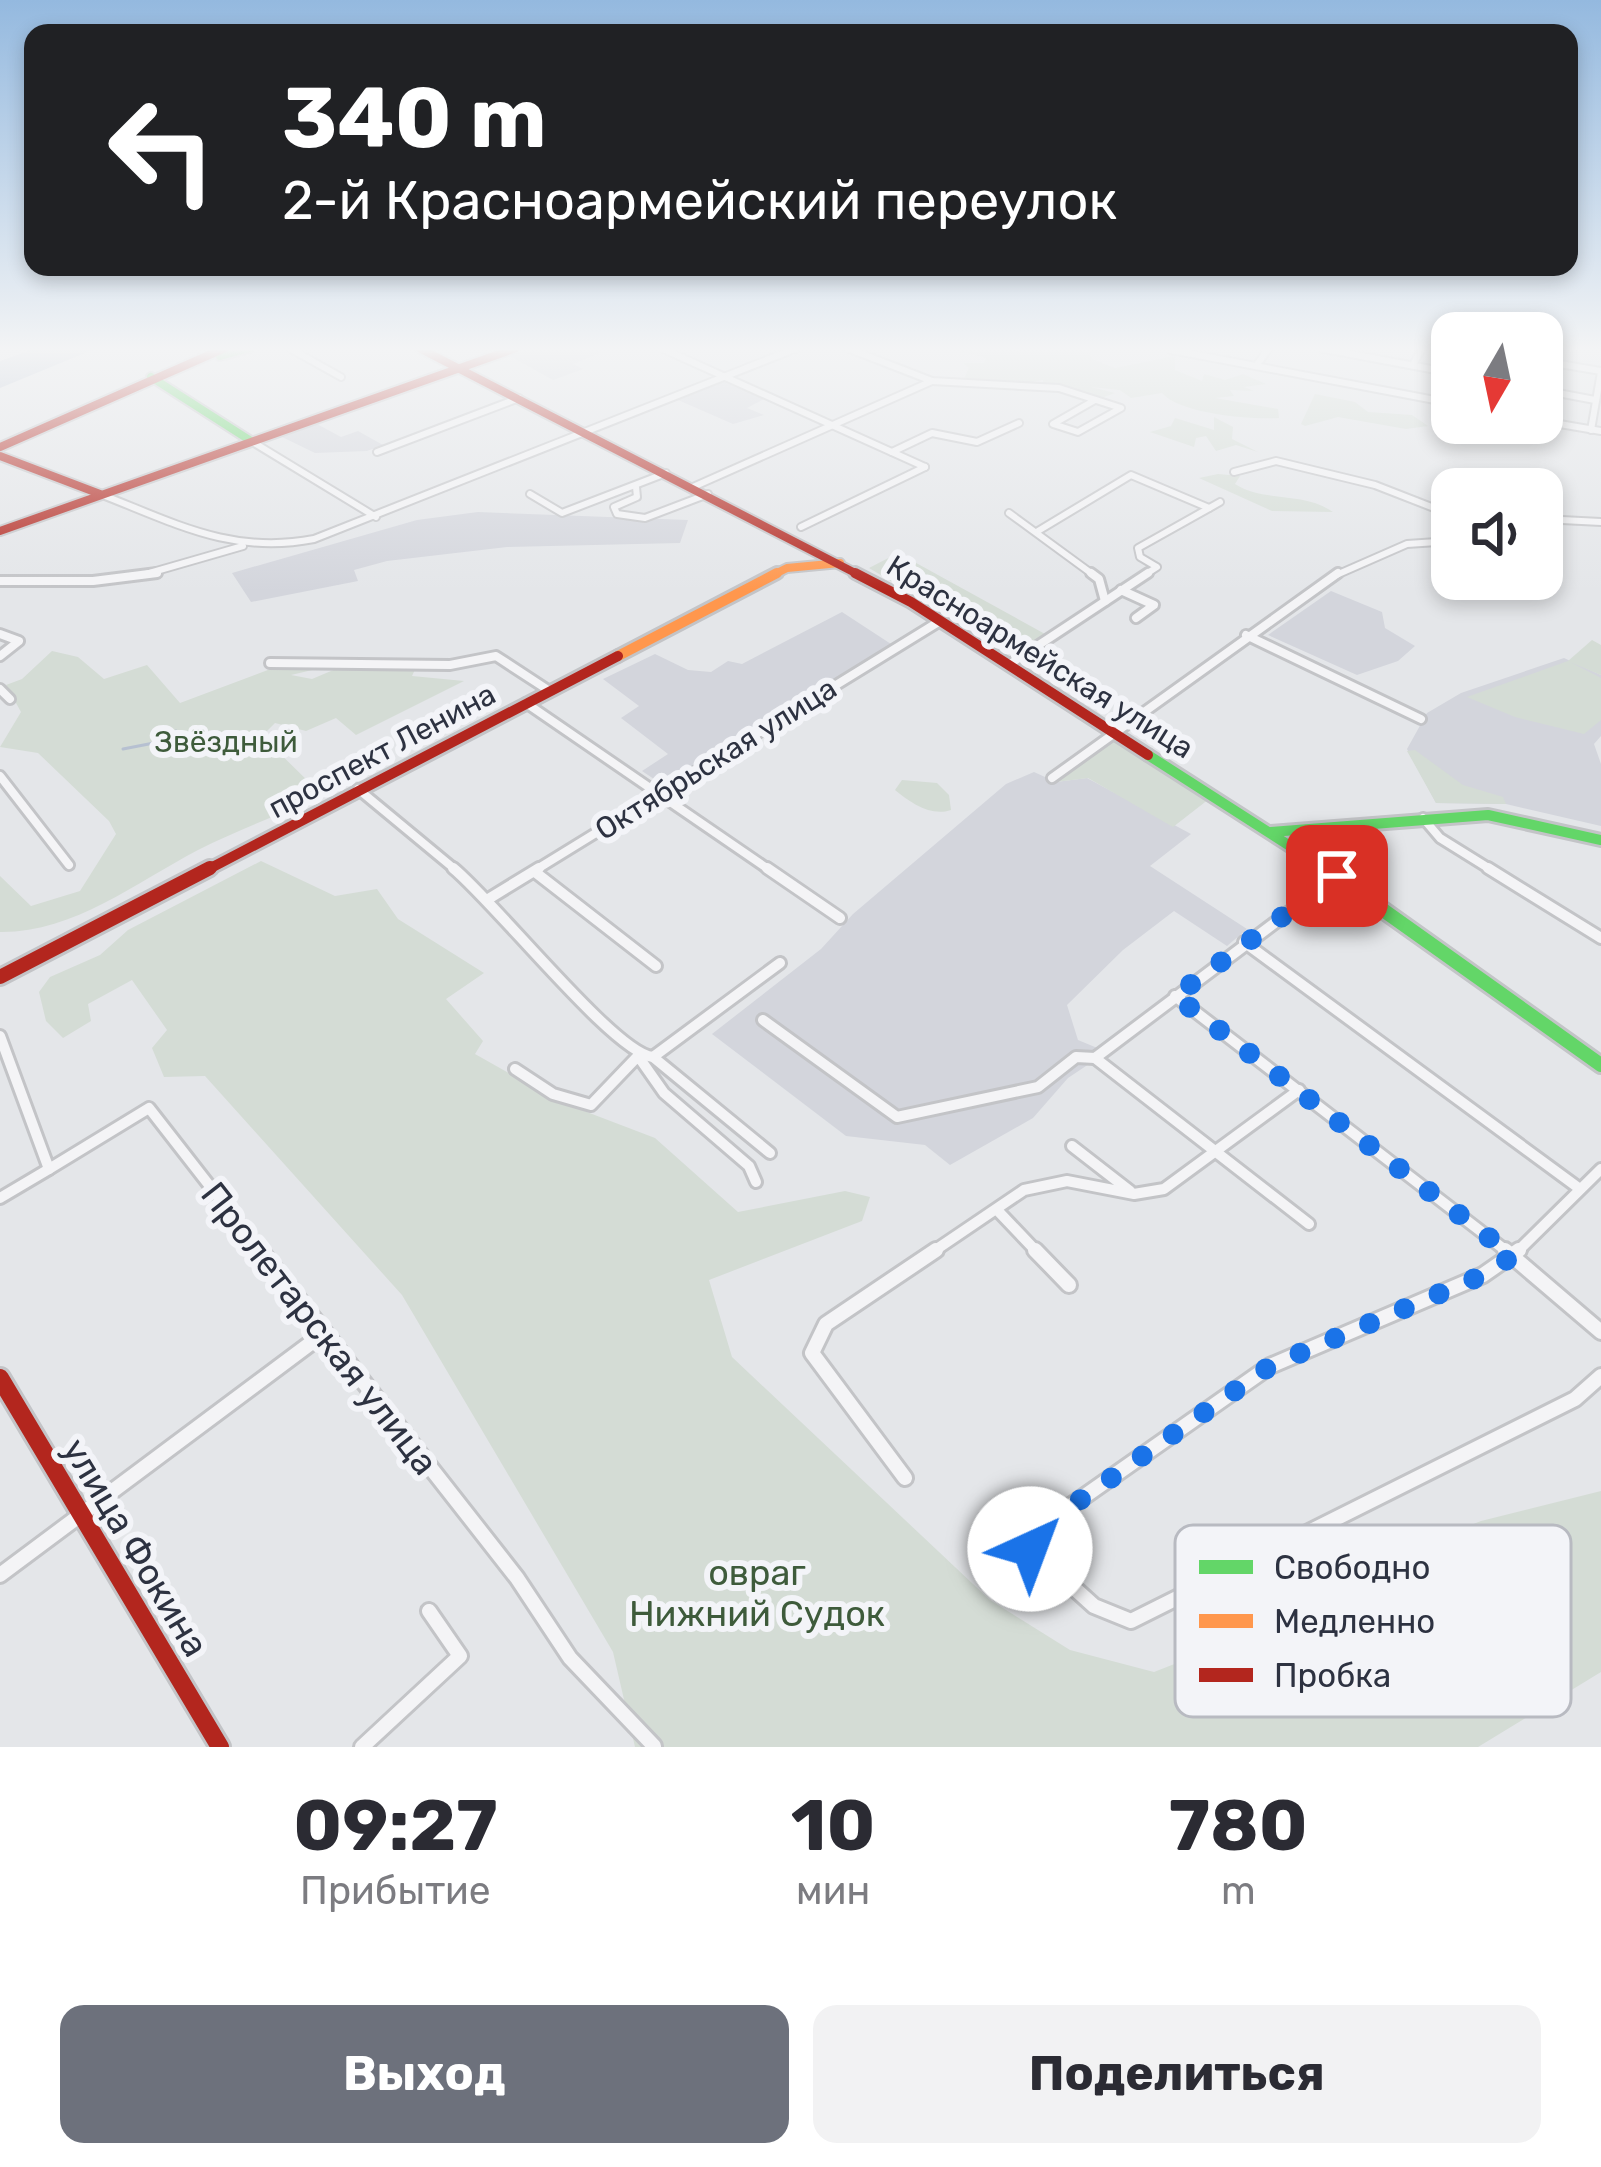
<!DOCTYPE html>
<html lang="ru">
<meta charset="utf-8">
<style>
body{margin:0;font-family:Rubik,sans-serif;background:#f2f2f3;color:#2b2b33;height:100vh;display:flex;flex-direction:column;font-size:45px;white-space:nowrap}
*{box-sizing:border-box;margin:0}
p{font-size:39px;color:#7c7c81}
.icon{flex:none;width:66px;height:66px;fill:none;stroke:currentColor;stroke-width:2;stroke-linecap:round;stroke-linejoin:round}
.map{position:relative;height:1747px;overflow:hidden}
.sheet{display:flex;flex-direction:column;background:#fff;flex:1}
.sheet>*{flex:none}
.banner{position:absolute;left:24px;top:24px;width:1554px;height:252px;border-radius:24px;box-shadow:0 6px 18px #0003;background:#202124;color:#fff;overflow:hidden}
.needle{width:78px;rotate:189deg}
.buttons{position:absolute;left:1431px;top:312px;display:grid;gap:24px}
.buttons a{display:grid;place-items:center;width:132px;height:132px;border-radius:24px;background:#fff;box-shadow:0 6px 18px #0003;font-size:60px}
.pin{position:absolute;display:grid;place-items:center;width:102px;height:102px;color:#fff;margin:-51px;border-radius:24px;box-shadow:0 6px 18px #0006}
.me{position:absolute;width:132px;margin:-66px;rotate:43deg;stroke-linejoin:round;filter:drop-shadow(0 0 9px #0008)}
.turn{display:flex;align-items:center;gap:42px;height:252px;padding:0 60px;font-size:54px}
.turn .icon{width:156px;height:156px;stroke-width:2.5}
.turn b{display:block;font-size:84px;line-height:102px}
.eta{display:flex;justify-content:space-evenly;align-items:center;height:204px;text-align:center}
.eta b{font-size:72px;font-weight:700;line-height:84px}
.action{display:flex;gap:24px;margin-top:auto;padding:24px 60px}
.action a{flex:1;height:138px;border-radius:24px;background:#6d717c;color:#fff;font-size:48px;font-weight:700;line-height:138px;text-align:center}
.action a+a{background:#f2f2f3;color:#2b2b33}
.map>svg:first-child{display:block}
.built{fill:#d3d5dc}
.green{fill:#d4dcd5}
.water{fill:#b6c0d1}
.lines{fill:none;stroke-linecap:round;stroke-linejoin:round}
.stream{stroke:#b6c0d1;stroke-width:3}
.street-far3-casing{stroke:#c3c4c7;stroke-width:10}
.street-far2-casing{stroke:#c3c4c7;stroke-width:14}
.street-far1-casing{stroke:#c3c4c7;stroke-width:16}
.street-casing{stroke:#c3c4c7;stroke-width:20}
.fast-far2-casing{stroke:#c3c4c7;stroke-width:12}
.fast-far1-casing{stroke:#c3c4c7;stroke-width:16}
.fast-casing{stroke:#c3c4c7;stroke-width:20}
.slow-far1-casing{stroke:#c3c4c7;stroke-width:12}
.slow-casing{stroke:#c3c4c7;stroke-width:16}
.jam-far3-casing{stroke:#c3c4c7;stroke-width:12}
.jam-far2-casing{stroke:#c3c4c7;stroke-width:16}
.jam-far1-casing{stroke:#c3c4c7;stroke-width:20}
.jam-casing{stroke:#c3c4c7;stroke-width:24}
.street-far3{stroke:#f4f4f6;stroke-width:6}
.street-far2{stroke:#f4f4f6;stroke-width:8}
.street-far1{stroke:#f4f4f6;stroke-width:10}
.street{stroke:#f4f4f6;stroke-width:14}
.fast-far2{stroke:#63d668;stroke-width:8}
.fast-far1{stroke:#63d668;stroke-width:10}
.fast{stroke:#63d668;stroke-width:14}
.slow-far1{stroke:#ff974d;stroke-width:8}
.slow{stroke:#ff974d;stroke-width:10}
.jam-far3{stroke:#b3261e;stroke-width:8}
.jam-far2{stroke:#b3261e;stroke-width:10}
.jam-far1{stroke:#b3261e;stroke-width:14}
.jam{stroke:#b3261e;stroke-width:18}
.route{stroke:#1a73e8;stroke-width:21;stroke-dasharray:0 37.8}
.labels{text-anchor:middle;stroke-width:12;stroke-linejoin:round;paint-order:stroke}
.street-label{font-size:30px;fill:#2d3241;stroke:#f3f4f8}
.park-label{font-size:30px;fill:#3e5b3b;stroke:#f3f4f8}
.near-street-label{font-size:36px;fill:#2d3241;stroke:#f3f4f8}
.near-park-label{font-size:36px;fill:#3e5b3b;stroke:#f3f4f8}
.key{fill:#f3f4f8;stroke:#b8bac1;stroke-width:3}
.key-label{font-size:33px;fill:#2d3241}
</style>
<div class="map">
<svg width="1601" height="1747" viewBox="0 0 1601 1747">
<rect width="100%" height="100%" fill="#e4e6e9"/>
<g class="built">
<path d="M529 348H593L602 352 573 364 583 369 553 380 508 355Z"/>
<path d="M724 382 764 399 747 408 764 415 733 424 678 400Z"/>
<path d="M315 423 341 437 358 431 383 445 367 451 315 453 278 435Z"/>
<path d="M478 512 688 520 680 543 507 547 387 561 354 570 358 581 251 602 232 573 417 520Z"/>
<path d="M1331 591 1382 612 1385 628 1415 646 1398 661 1357 675 1268 635Z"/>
<path d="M842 612 891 644 663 785 642 771 668 754 621 718 639 706 603 679 655 654 688 670 711 672 728 661 742 664Z"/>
<path d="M1564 658 1601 675V736L1594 744 1601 764V826L1506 804 1436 803 1407 749 1427 713 1461 693Z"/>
<path d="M1034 772 1056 782 1087 778 1191 834 1150 866 1247 929 1227 946 1174 911 1123 950 1067 1005 1078 1040 1107 1052 1068 1078 1033 1118 950 1165 925 1145 846 1136 712 1034 821 949 853 914 1006 784Z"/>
</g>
<g class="green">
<path d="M949 348H1088L1092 359 1115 368 1175 356V370L1202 381 1204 374 1225 380 1243 374 1266 384 1244 387 1254 391 1230 390 1234 396 1215 398 1278 409 1279 418C1252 420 1180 414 1162 393L1131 398 1120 390 1091 387 1115 393 1104 397 1043 386V380L994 388 988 383H962L969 368 963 363H984L986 358Z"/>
<path d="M1315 394 1355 402 1368 412 1412 415 1428 426 1406 429 1338 417 1305 426 1301 424Z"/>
<path d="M1214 417 1233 427 1232 439 1258 452 1236 445 1216 451 1206 436 1196 438 1194 447 1150 432 1171 426 1175 418 1214 430Z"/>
<path d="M1218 474 1240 476 1235 484C1265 503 1303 491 1333 512L1272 511 1199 478Z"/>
<path d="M898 553 1045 634 1046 638 1012 653 869 568Z"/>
<path d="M1592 640 1601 645V675L1570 662 1601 678V720L1584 734 1515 717 1467 697 1568 661Z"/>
<path d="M52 651 78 657 104 679 147 665 180 703 281 665 325 667 291 675 312 679 350 663H418L412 676 464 681 356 735 336 718 306 731 275 723 262 736 314 787 310 801C273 817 234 832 198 850 135 883 73 933 0 932V876L31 906 80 891 116 834 109 821 38 753 0 747 21 712 6 685 22 679Z"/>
<path d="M1115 739 1209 799 1173 827 1088 778 1056 782Z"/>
<path d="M1415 750 1463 785 1503 797 1506 804 1436 803 1407 751Z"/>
<path d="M902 780 937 783 949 795 951 810C931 817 911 803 895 790Z"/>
<path d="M261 861 335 896 377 889 398 919 484 973 446 999 483 1041 475 1054 558 1101 655 1138 738 1212 845 1191 870 1197 862 1221 709 1280 732 1357 990 1600 1070 1650 1154 1672 1246 1636 1328 1582 1481 1521 1601 1491V1672L1478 1747H635L613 1652 402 1295 205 1076 164 1077 152 1048 167 1030 132 980 88 1004 91 1021 63 1038 46 1021 39 992 50 977 100 955 128 930Z"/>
</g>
<path class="water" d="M36 348H97L0 388V361Z"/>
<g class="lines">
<path class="stream" d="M123 749 159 742 176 731"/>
<defs>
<g id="street-far3">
<path d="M289 348 341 377"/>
<path d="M661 348 925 467"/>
<path d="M847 348 932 381 1059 388 1121 408 1078 432 1053 424 1095 400"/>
<path d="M1319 348 1452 373"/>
<path d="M1171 350 1435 400"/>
<path d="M1542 361 1601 371"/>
<path d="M1413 365 1422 348"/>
<path d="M1256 366 1269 348"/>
<path d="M1542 390 1595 400"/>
<path d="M1542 421 1601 431"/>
<path d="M1591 430 1601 372"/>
<path d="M251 441 376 517"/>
<path d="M377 452 519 398"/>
<path d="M892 452 932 433 977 442 1019 423"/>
<path d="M1234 472 1276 461 1375 485 1452 515"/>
<path d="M636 487 637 497 614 507 617 514 645 518 708 494"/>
<path d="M693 487 932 381"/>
<path d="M100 494C175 523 232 555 314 539L797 348"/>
<path d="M530 494 562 513 666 473"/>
<path d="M1009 513 1095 576"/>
<path d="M1542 519 1601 522"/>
<path d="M801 527 925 467"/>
<path d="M1038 531 1131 475 1209 508"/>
<path d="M139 576 243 546"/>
<path d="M1143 576 1157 567 1140 557 1138 548 1220 502"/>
<path d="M1334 576 1407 544 1452 541"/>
</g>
<g id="street-far2">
<path d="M1091 573 1099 579 1105 601"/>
<path d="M0 581H93L157 573"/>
<path d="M1121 590 1154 605 1136 618"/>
<path d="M0 634 19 641 0 656"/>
<path d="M1246 635 1421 719"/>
<path d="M270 663 450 665 496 656 548 690"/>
<path d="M1010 664 1148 573"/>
<path d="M0 689 10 699"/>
<path d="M526 703 771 871"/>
<path d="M0 776 69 865"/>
<path d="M1052 778 1338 573"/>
<path d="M358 789 457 871"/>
<path d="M1423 818 1440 838 1493 871"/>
<path d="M534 871 940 621"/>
</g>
<g id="street-far1">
<path d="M453 868C495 902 615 1054 653 1057L770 1153"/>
<path d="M767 868 840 918"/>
<path d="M1488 868 1601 938"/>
<path d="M535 872 656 966"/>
<path d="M490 898 539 868"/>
<path d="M1244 942 1580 1189"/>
<path d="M1175 996 1509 1253"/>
<path d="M763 1020 897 1117 1038 1087 1076 1057 1095 1058 1337 876"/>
<path d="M0 1036 49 1169 149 1108 262 1253"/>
<path d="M653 1057 780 963"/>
<path d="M1095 1058 1309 1224"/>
<path d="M515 1069 553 1094 591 1105 638 1056 664 1093 749 1166 756 1182"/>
<path d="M1072 1146 1130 1191"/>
<path d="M0 1198 49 1169"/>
<path d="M999 1212 1038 1253"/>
<path d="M931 1253 1024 1190 1067 1181 1134 1194 1164 1189 1299 1090"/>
<path d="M1516 1253 1601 1169"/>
</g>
<g id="street">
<path d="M260 1250 517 1578 570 1658 654 1746"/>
<path d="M1035 1250 1069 1285"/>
<path d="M1505 1250 1601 1332"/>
<path d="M1519 1250 1483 1275 1270 1366 1035 1531 1028 1540 1031 1549 1094 1606 1131 1621 1575 1399 1601 1376"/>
<path d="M905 1478 812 1353 826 1324 936 1250"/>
<path d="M0 1575 323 1334"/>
<path d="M362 1747 460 1656 429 1611"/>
</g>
<g id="fast-far2">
<path d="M220 356 250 348"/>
<path d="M151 377 251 441"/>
</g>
<g id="fast-far1">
<path d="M1148 755 1329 871"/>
<path d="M1271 832 1488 815 1601 840"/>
</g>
<path id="fast" d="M1324 868 1601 1065"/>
<path id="slow-far1" d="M771 576 787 568 840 563"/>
<path id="slow" d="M618 656 777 573"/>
<g id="jam-far3">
<path d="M419 348 861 576"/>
<path d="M460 368 516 348"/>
<path d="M0 447 225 348"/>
<path d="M0 456 100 494"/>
<path d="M0 531 460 368"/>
</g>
<g id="jam-far2">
<path d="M855 573 911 602 1148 755"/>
<path d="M205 871 618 656"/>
</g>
<path id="jam-far1" d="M0 977 210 868"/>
<path id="jam" d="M0 1378 220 1747"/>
</defs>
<use href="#street-far3" class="street-far3-casing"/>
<use href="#street-far2" class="street-far2-casing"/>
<use href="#street-far1" class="street-far1-casing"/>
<use href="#street" class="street-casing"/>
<use href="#fast-far2" class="fast-far2-casing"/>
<use href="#fast-far1" class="fast-far1-casing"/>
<use href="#fast" class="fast-casing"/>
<use href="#slow-far1" class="slow-far1-casing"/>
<use href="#slow" class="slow-casing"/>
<use href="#jam-far3" class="jam-far3-casing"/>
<use href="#jam-far2" class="jam-far2-casing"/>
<use href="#jam-far1" class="jam-far1-casing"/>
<use href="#jam" class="jam-casing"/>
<use href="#street-far3" class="street-far3"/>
<use href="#street-far2" class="street-far2"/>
<use href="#street-far1" class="street-far1"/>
<use href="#street" class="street"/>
<use href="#fast-far2" class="fast-far2"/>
<use href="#fast-far1" class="fast-far1"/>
<use href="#fast" class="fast"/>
<use href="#slow-far1" class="slow-far1"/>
<use href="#slow" class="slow"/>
<use href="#jam-far3" class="jam-far3"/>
<use href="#jam-far2" class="jam-far2"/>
<use href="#jam-far1" class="jam-far1"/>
<use href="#jam" class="jam"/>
</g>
<linearGradient id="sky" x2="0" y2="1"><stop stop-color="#94b9df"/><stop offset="0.59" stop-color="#f3f4f5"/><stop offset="1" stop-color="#f3f4f5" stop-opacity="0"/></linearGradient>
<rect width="1601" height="592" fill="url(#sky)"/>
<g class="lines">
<path class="route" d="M1030 1549 1028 1540 1036 1531 1270 1366 1483 1275 1513 1256 1175 996 1337 876"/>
</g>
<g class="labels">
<g class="street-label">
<text transform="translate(1040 657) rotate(32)" y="10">Красноармейская улица</text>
<text transform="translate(382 751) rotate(-28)" y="10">проспект Ленина</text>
<text transform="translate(716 759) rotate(-32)" y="10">Октябрьская улица</text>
</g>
<g class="park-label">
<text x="226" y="752">Звёздный</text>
</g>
<g class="near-street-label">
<text transform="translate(320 1328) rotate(52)" y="13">Пролетарская улица</text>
<text transform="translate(136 1547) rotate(59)" y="13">улица Фокина</text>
</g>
<g class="near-park-label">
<text x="757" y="1585">овраг<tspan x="757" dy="41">Нижний Судок</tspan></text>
</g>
</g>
<rect x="1175" y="1525" width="396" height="192" rx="18" class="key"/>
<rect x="1199" y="1560" width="54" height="14" fill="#63d668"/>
<rect x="1199" y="1614" width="54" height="14" fill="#ff974d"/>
<rect x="1199" y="1668" width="54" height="14" fill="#b3261e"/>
<g class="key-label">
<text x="1274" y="1579">Свободно</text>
<text x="1274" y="1633">Медленно</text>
<text x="1274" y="1687">Пробка</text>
</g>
</svg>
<div class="buttons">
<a><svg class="needle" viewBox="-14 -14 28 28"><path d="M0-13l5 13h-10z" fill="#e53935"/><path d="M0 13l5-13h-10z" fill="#7c7c81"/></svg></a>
<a><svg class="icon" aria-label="sound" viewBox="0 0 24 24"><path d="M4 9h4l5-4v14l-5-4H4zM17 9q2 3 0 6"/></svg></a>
</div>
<div class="pin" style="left:1337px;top:876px;background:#d93025"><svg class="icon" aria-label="arrive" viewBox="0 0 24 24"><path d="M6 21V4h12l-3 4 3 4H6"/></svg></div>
<svg class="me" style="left:1030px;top:1549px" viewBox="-20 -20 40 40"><circle r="19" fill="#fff"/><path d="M0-13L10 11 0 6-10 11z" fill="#1a73e8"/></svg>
<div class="banner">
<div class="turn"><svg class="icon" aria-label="left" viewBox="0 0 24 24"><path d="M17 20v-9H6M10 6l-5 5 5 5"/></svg><div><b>340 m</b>2-й Красноармейский переулок</div></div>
</div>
</div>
<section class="sheet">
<div class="eta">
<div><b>09:27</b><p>Прибытие</p></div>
<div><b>10</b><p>мин</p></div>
<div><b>780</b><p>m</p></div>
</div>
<div class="action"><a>Выход</a><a>Поделиться</a></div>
</section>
